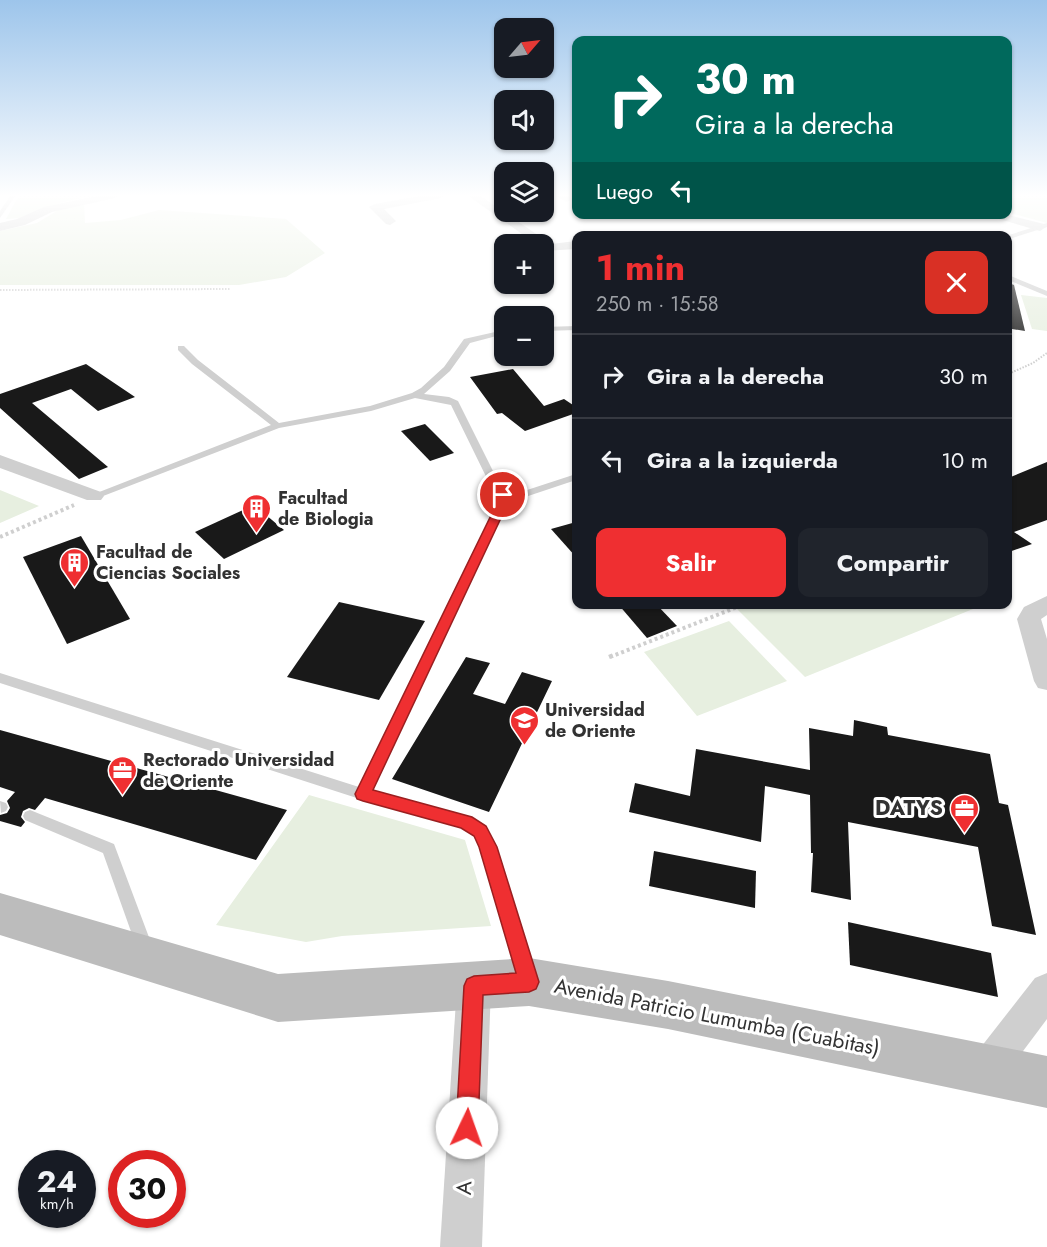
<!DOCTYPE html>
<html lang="es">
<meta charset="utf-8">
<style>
body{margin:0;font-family:Jost,sans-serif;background:#20242c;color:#f1f3f6;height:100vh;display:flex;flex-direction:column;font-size:22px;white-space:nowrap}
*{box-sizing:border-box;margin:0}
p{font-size:20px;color:#9ea1a6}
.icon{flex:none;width:33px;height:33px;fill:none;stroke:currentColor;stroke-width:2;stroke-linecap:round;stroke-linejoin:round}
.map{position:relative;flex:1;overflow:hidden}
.side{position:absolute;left:572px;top:231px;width:440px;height:378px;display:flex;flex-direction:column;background:#171b24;border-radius:12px;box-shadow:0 2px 4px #0004}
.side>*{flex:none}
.hud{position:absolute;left:572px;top:36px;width:440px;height:183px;border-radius:12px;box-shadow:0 2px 4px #0004;background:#00695c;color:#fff;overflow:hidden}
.needle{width:39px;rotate:62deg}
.tools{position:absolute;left:494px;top:18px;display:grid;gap:12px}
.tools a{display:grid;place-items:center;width:60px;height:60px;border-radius:12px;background:#171b24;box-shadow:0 2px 4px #0004;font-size:30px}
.speed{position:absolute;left:18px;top:1150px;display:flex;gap:12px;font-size:30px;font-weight:700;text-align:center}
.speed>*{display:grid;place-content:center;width:78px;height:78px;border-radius:50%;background:#171b24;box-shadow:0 2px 4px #0004;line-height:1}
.speed small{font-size:15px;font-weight:400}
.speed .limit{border:9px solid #d22;background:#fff;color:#111}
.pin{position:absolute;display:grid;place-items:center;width:51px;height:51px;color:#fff;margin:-26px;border:3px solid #fff;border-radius:50%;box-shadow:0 2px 6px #0007}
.me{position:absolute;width:66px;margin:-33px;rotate:3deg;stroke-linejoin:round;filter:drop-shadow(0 0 4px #0008)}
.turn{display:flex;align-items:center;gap:21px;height:126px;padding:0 24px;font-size:27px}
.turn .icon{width:78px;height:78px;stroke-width:2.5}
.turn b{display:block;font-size:42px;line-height:51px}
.then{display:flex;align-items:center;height:57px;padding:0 24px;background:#0003;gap:12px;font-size:22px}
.round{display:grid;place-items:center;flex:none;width:63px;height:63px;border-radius:12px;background:#20242c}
.headline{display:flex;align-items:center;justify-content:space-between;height:102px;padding:0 24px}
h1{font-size:36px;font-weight:700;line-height:45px;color:#ef2f31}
.primary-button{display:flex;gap:12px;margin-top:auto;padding:12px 24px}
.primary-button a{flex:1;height:69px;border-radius:12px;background:#ef2f31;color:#fff;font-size:24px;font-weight:700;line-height:69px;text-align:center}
.primary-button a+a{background:#20242c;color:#f1f3f6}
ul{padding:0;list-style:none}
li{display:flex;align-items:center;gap:18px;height:84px;padding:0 24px;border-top:2px solid #363941}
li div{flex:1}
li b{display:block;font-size:22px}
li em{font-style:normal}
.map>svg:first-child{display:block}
.green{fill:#e7efe0}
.building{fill:#191919}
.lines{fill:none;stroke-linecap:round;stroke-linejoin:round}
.path-far2{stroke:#cfcfcf;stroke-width:2;stroke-dasharray:1.5 1.5;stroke-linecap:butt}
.path-far1{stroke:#cfcfcf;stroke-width:4;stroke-dasharray:3 3;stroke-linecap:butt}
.path{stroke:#cfcfcf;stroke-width:4.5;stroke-dasharray:4 4;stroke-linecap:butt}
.service{fill:#cfcfcf;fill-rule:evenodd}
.minor{fill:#cfcfcf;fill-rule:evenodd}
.secondary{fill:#bcbcbc;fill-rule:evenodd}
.route{fill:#ef2f31;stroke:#9b1f20;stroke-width:1.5}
.labels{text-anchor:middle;stroke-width:6;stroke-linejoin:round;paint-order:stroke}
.poi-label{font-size:18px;font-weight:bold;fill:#323232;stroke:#fff;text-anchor:start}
.near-poi-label{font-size:21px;font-weight:bold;fill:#323232;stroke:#fff;text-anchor:end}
.near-street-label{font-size:21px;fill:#323232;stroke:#fff}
</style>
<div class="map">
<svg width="1047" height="1247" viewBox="0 0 1047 1247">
<rect width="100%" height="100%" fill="#fff"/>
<g class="green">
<path d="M19 195 92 196 60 203 21 218 6 219Z"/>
<path d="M1006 195H1047V223L1007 212Z"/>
<path d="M84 204 85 223 121 220 159 210 286 219 325 253 286 277 239 285H0V231L37 223 60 209Z"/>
<path d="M1021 295 1047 298V331L1032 329Z"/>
<path d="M0 490 39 506 0 523Z"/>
<path d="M748 604H966L973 609 805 677 737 609Z"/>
<path d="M729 621 787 681 697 716 644 652Z"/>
<path d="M309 795 465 840 491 926 342 936 306 942 216 925Z"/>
</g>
<g class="building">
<path d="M1006 282 1014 285 1025 331 1006 328Z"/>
<path d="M86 364 135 397 98 411 71 389 32 403 108 467 79 479 0 408V394Z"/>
<path d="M513 369 544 406 564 399 576 407V413L525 431 502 413 497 414 470 377Z"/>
<path d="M425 424 454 453 430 461 401 431Z"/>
<path d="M1047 462V520L1014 532 1032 544 1006 553V479Z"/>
<path d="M254 505 284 530 224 559 195 532Z"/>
<path d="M576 522V557L551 529Z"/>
<path d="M81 536 130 619 67 644 23 557Z"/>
<path d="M339 602 425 621 379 700 287 677Z"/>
<path d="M618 604H656L677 626 647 638Z"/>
<path d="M466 657 490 663 473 694 505 704 522 672 552 681 489 812 392 779Z"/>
<path d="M854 720 887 727 888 735 990 754 999 803 1008 805 1036 935 992 926 978 847 848 822 851 900 811 892 813 853H811L810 795 765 786 761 842 629 812 635 783 690 796 696 749 810 770 809 728 853 736Z"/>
<path d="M0 730 287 810 256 860 45 798 35 810 29 808 23 811 21 817 25 822 21 827 0 821V815L7 813 10 808 7 801 15 792 0 787Z"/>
<path d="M654 851 756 871 755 908 649 886Z"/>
<path d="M848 922 991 953 998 997 850 965Z"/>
</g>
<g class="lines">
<g class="path-far2">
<path d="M0 290 231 289"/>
<path d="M1006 375 1033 363 1047 353"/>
</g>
<g class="path-far1">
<path d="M0 537 74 505"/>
<path d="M610 657 745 604"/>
</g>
<path class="path" d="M609 657 614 655"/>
<g class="service">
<path d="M11 195H16L0 218V211Z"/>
<path d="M1047 223V227L1006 240V236Z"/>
<path d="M1006 274 1047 291V296L1006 279Z"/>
<path d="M576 326V330L543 331V327Z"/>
<path d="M504 330V334L470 343 450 371 424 394 449 397 458 401 506 497 576 474V480L507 503 372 790 466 816 485 826 496 847 535 972 532 978 526 980 520 978 517 972 480 847 475 836 462 827 363 800 0 683V673L359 787 498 501 451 405 415 398 371 411 279 428 98 498 94 499 89 496 271 425 192 364 178 350V346H184L198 360 279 423 370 406 412 393 421 388 444 367 464 339Z"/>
<path d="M0 801 6 803 8 807 6 811 1 813Z"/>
<path d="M30 810 114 844 153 948 151 954 145 956 139 954 103 853 25 820 23 816 25 812Z"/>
</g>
<g class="minor">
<path d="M101 195H121L115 198 52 212 25 225 0 231V223L17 219 44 207Z"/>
<path d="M425 195H447L441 198 384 209 396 221 390 225 386 224 369 207 375 204Z"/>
<path d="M467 195H479L551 244 576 241V249L544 251 543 244H536Z"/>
<path d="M554 195H567L573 199 567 202Z"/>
<path d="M982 214H1004L1044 224 1046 227 1040 231Z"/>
<path d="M0 455 101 492 104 496 101 500H87L0 468Z"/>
<path d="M1047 596V615L1041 619 1047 639V690L1038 688 1034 681 1017 619 1024 607Z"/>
<path d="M474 968 486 973 491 985 482 1247H440L457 985 462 973Z"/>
<path d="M1047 973V1019L1000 1082 987 1088 974 1082 968 1069 974 1056 1035 978Z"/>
</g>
<path class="secondary" d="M0 893 278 974 529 958 668 981 1047 1056V1108L668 1029 529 1006 278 1022 0 935Z"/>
</g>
<linearGradient id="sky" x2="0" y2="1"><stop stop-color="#9dc5eb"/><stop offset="0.53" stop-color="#fff"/><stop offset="1" stop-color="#fff" stop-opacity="0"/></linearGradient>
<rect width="1047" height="369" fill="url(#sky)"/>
<path class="route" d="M503 492 507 493 509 501 373 790 472 817 486 826 497 847 539 982 536 989 529 992 483 995 478 1128 475 1136 467 1139 459 1136 456 1128 464 986 467 979 474 976 516 973 479 847 474 836 461 828 363 801 357 799 355 794 498 501 497 495Z"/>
<defs>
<symbol id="building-pin" viewBox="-11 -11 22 30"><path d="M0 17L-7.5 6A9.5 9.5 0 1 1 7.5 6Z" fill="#ef2f31" stroke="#fff"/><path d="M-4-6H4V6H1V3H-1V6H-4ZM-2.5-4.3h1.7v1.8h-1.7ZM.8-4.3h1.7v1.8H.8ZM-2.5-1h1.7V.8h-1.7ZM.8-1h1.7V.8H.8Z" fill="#fff"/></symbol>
<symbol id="university-pin" viewBox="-11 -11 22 30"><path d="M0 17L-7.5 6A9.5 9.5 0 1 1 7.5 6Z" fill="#ef2f31" stroke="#fff"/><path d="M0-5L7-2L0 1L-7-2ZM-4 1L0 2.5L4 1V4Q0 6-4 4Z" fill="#fff"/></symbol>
<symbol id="office-pin" viewBox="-11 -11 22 30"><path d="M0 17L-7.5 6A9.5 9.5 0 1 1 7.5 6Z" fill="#ef2f31" stroke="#fff"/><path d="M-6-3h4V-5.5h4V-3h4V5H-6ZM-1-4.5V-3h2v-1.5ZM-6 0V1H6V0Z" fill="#fff"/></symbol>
</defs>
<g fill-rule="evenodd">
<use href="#building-pin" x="240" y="492" width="33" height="45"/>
<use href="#building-pin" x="58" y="546" width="33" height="45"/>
<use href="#university-pin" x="508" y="704" width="33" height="45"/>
<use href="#office-pin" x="106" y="754" width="33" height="45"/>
<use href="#office-pin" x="948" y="792" width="33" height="45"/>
</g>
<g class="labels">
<g class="poi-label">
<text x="278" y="504">Facultad<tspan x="278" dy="21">de Biologia</tspan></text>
<text x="96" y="558">Facultad de<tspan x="96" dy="21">Ciencias Sociales</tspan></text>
<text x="545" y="716">Universidad<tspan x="545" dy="21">de Oriente</tspan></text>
<text x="143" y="766">Rectorado Universidad<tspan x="143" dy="21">de Oriente</tspan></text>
</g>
<g class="near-poi-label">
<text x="943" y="815">DATYS</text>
</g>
<g class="near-street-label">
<text transform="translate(717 1017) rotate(11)" y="7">Avenida Patricio Lumumba (Cuabitas)</text>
<text transform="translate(464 1188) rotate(-87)" y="7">A</text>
</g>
</g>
</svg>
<div class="tools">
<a><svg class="needle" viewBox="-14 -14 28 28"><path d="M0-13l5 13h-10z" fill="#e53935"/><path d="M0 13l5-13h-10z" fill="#9ea1a6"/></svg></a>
<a><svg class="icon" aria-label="sound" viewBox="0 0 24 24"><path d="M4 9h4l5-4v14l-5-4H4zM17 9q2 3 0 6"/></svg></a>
<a><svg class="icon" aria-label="layers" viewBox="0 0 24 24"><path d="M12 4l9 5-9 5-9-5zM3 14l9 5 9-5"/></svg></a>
<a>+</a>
<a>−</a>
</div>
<div class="speed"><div>24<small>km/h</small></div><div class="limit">30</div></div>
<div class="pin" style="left:503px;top:495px;background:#d93025"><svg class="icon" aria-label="arrive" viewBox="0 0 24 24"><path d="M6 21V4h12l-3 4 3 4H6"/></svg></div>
<svg class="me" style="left:467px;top:1128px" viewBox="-20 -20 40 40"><circle r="19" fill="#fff"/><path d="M0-13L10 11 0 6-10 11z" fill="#ef2f31"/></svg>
<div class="hud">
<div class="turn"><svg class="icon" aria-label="right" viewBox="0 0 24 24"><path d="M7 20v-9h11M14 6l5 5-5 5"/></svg><div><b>30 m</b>Gira a la derecha</div></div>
<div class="then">Luego<svg class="icon" aria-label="left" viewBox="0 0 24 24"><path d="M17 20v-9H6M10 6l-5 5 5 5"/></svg></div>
</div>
<section class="side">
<div class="headline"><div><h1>1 min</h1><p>250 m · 15:58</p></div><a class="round" style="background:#d93025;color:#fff"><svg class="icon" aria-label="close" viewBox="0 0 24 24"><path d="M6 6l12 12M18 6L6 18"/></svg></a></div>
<ul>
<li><svg class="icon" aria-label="right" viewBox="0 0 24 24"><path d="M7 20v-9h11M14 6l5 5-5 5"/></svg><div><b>Gira a la derecha</b></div><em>30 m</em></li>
<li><svg class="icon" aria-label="left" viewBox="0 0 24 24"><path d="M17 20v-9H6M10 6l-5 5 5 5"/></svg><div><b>Gira a la izquierda</b></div><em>10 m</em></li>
</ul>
<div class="primary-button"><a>Salir</a><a>Compartir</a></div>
</section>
</div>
